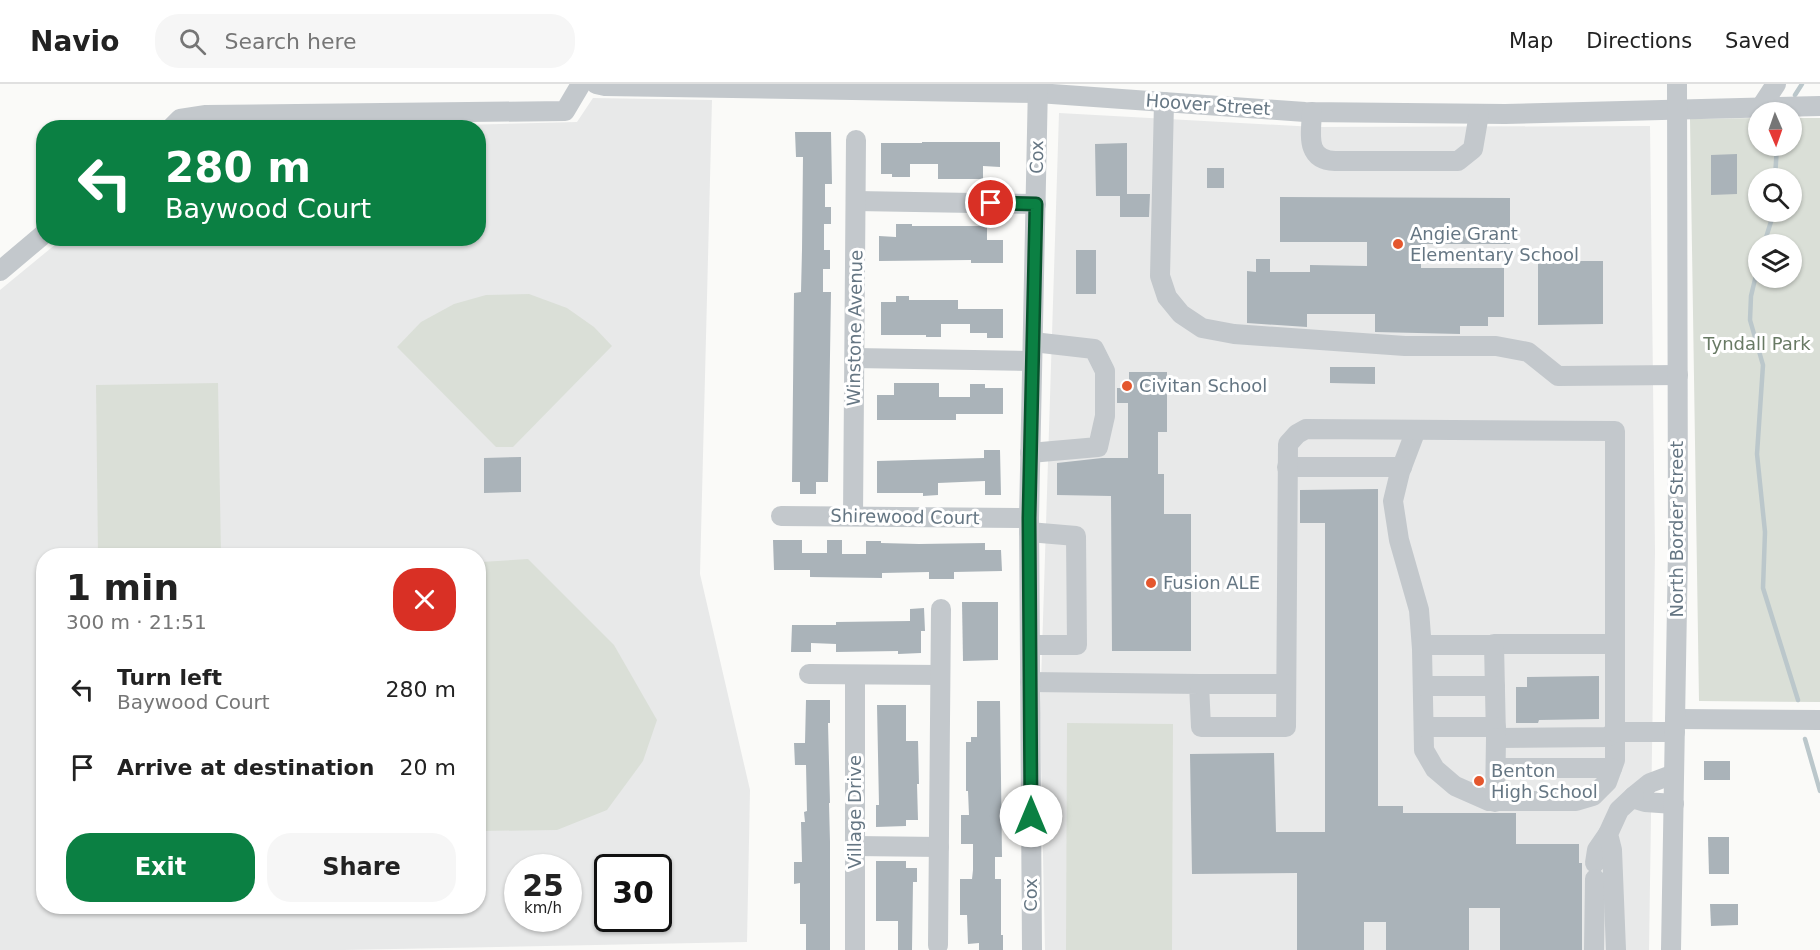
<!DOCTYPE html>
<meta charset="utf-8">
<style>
body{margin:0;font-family:"DejaVu Sans",sans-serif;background:#f6f6f6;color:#222;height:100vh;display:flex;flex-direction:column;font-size:22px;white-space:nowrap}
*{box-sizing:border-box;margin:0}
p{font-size:20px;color:#767676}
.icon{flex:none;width:33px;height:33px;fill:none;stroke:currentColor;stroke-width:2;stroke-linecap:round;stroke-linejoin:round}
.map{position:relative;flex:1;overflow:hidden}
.side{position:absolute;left:36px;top:464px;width:450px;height:366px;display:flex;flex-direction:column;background:#fff;border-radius:24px;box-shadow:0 2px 4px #0004}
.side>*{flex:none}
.top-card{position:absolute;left:36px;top:36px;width:450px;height:126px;border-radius:24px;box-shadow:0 2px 4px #0004;background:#0b8043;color:#fff;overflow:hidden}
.needle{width:39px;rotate:178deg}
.buttons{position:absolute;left:1748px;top:18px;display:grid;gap:12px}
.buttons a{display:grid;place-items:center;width:54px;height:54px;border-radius:50%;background:#fff;box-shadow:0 2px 4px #0004;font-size:30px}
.speed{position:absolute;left:504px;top:770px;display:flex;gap:12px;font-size:30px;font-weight:700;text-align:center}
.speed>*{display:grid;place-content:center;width:78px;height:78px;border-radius:50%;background:#fff;box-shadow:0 2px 4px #0004;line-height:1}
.speed small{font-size:15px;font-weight:400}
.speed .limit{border:3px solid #111;border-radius:9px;background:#fff;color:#111}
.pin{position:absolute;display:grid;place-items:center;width:51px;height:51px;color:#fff;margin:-26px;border:3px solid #fff;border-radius:50%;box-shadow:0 2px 6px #0007}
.me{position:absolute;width:66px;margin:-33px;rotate:0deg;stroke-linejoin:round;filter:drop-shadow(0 0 4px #0008)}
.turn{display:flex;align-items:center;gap:21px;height:126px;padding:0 30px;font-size:27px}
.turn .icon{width:78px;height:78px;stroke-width:2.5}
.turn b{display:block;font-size:42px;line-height:51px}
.round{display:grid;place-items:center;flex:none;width:63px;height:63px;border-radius:24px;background:#f6f6f6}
.summary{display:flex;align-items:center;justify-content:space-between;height:102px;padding:0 30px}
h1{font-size:36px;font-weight:800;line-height:45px}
.primary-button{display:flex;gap:12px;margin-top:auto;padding:12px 30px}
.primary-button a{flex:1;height:69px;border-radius:24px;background:#0b8043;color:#fff;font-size:24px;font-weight:800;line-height:69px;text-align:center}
.primary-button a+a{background:#f6f6f6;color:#222}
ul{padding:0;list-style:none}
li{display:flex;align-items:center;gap:18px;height:78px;padding:0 30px}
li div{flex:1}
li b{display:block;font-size:22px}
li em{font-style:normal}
header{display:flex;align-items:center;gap:36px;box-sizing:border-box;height:84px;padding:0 30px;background:#fff;border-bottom:2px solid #e0e0e0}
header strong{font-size:28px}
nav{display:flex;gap:33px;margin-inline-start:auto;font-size:21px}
.search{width:420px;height:54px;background:#f6f6f6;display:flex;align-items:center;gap:15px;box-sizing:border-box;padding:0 21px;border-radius:24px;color:#767676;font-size:22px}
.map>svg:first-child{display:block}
.built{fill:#e8e9e9;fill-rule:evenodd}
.green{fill:#dadfd7;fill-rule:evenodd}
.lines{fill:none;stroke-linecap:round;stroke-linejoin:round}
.stream{stroke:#bbc7cb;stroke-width:4.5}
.building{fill:#aab3b9}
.minor{stroke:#c3c8cc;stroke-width:20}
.route-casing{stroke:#07532c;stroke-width:15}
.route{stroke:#0b8043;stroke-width:10}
.poi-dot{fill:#e4572e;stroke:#fff;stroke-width:2}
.labels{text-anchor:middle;stroke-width:6;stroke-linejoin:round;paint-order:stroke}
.street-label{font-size:18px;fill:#657683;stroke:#fff}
.poi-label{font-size:18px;fill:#657683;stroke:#fff;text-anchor:start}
.park-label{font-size:18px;fill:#687a64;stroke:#fff}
</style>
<header>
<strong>Navio</strong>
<div class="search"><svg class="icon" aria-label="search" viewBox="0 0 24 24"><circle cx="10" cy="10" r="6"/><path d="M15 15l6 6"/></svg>Search here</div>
<nav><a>Map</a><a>Directions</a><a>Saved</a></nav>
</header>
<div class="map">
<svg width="1820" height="866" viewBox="0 0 1820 866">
<rect width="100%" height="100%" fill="#fafaf8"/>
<g class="built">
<path d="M593 14 712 16 700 490 750 706 747 858 344 866H0V206L62 155 478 154V44L381 43 577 38ZM44 471H478V822H44ZM518 783H568V834H518ZM608 783H658V834H608Z"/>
<path d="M1059 29 1315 43 1650 42 1655 468 1649 866H1045L1040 630Z"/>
</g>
<g class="green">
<path d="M1758 34V62H1791V34H1820V618L1699 617 1690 35ZM1758 94H1791V128H1758ZM1758 160H1791V194H1758Z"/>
<path d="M529 210 567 224 594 243 612 262 513 363H496L397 263 421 238 454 220 486 211Z"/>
<path d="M218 299 221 471H98L96 301Z"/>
<path d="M528 475 614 561 657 636 643 677 607 726 557 746 479 747V481L481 478Z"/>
<path d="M1067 639 1173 640 1172 866H1066Z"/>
</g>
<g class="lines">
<g class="stream">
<path d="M1795 11 1802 0"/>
<path d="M1775 94 1777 62"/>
<path d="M1764 160 1774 128"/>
<path d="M1758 183 1751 212 1750 236 1763 281 1757 370 1765 448 1763 504 1798 616"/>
<path d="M1805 655 1820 707"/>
</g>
</g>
<g class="building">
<path d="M795 48H831L832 100H825V123H831V140H824V166H830V185H823V208H831L828 398H816V410H800V398H792L794 209 801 208 802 166 803 73H796Z"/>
<path d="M922 58H1000V83L983 82V95H938V80H910V93H892V90H881V59H922Z"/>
<path d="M1127 59V110H1150L1149 133H1120V112H1096L1095 60Z"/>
<path d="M1737 70V110L1711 111V71Z"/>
<rect x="1207" y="84" width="17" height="20"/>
<path d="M1280 113 1510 114V160H1421V184H1504V233H1488V242H1460V250L1375 248V230H1307V243L1247 239V187L1256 188V175H1270V188H1310V181L1367 182V158H1280Z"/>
<path d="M896 140H912V142H987V156H1003V179H971V176L879 177V152L896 153Z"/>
<rect x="1076" y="166" width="20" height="44"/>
<path d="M1538 177H1603V240L1538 241Z"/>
<path d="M896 212H909V216H958V225H1003V254H987V249H970V240H941V253H926V251H881V218H896Z"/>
<path d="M1330 283H1375V300L1330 299Z"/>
<path d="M1129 288H1167V348H1158V390H1164V430H1191V567H1112L1111 412 1057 411V379L1102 374H1128V319H1117V304H1129Z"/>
<path d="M894 299H939V313H970V300H985V304H1003V330H956V336H877V311H894Z"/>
<path d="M984 366H1000L1001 411H985V397L938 399V411L923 412V409H877V377L984 374Z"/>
<path d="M521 373V408L484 409V374Z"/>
<path d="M1378 405V722H1403V729H1516V760H1579V779H1582V866H1500V824H1469V866H1386V838H1364V866H1297V789L1192 790 1190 670 1274 669 1276 748H1325V439H1300V406Z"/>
<path d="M773 456H802V469H827V456H842V470H866V457H881V459L919 460 985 459V466H1001L1002 487 954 488V495H929V488L882 489V494L810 493V486H774Z"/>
<path d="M962 518H998V576L963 577Z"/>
<path d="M924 524 925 547H921V569L898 570V567L836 568V560L811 559V568H791L792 541H836V538L910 537V525Z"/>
<path d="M1599 592V635L1539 636 1538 639H1516V603H1527V593Z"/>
<path d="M806 616H830V639H828L830 719H829L830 758V866H806V840H800V799L794 800V778H802L801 738H805L804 728 807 727 806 681H795L794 659H805Z"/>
<path d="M977 617H1000L1002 773H995V795H1001V851H1003V866H979V859L968 860 967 831H960V795H972L973 786V760H961V731H969L968 707H966V658H971V653H977Z"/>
<path d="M877 621H906V657H918L919 700H917L918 736H906V742L876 743V721H879Z"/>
<rect x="1704" y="677" width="26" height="19"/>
<path d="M1708 753H1729V790H1709Z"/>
<path d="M876 777H906V784H917V798H913L912 866H898V837H876Z"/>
<path d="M1710 820H1738V841L1711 842Z"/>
</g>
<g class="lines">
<g class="minor">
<path d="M596 0 605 2 1038 9 1305 28 1505 30 1820 22"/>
<path d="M1164 18 1160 192 1167 213 1181 230 1202 244 1234 250 1405 262H1496L1528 268 1558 292 1678 291"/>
<path d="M1761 23 1776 0"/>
<path d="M1312 28C1311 50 1305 76 1335 77H1458L1473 65 1479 30"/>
<path d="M171 44 180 35 206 31 565 27 581 0"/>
<path d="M856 117 1036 120"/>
<path d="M0 187 44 150"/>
<path d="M855 274 1032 277"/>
<path d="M1416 346 1400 388 1393 417 1399 456 1419 526 1422 565 1424 666 1435 685 1455 702 1489 717H1576L1593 712 1607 698 1615 676V648"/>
<path d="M1030 369 1098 363 1105 332V287L1094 265 1033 258"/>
<path d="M1287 383H1402"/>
<path d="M781 432 1029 434"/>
<path d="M853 432 856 56"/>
<path d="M1029 448 1076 452 1077 561H1030"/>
<path d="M1615 560H1494L1496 654 1607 653 1615 648"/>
<path d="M1422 561H1494"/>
<path d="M809 590 940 591"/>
<path d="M855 591V866"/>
<path d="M1030 598 1199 600 1201 643H1286L1288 360 1297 350 1306 345 1615 347V648H1675"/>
<path d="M1199 600H1286"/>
<path d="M1423 602H1495"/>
<path d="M1675 635 1820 636"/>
<path d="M1424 643H1496"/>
<path d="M1496 684H1612"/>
<path d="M1495 718 1496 654"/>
<path d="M1674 720 1645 718 1635 715 1634 712 1650 699 1674 690"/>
<path d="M855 762 939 763"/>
<path d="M1595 779 1597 766 1608 750"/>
<path d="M938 861 941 525"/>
<path d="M1032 866 1029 434 1038 0"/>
<path d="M1594 866 1595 795"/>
<path d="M1616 866 1612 766 1608 750 1619 726 1634 712"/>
<path d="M1671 866 1678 465 1677 0"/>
</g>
</g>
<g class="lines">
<defs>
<path id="route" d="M991 119 1036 120 1029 434 1031 732"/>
</defs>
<use href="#route" class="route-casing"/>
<use href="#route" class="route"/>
</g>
<g class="poi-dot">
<circle cx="1398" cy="160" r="6"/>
<circle cx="1127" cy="302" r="6"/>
<circle cx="1151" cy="499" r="6"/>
<circle cx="1479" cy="697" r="6"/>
</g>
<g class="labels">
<g class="street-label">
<text transform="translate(1208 21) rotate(4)" y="6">Hoover Street</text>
<text transform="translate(1037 73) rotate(-89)" y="6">Cox</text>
<text transform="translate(855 244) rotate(-89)" y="6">Winstone Avenue</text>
<text transform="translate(905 433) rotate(1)" y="6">Shirewood Court</text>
<text transform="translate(1677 445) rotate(-90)" y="6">North Border Street</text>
<text transform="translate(855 728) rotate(-90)" y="6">Village Drive</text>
<text transform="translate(1031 811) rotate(-90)" y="6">Cox</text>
</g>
<g class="poi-label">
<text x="1410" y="156">Angie Grant<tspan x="1410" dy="21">Elementary School</tspan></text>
<text x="1139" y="308">Civitan School</text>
<text x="1163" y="505">Fusion ALE</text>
<text x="1491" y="693">Benton<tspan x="1491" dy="21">High School</tspan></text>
</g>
<g class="park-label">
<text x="1757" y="266">Tyndall Park</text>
</g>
</g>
</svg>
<div class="buttons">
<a><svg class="needle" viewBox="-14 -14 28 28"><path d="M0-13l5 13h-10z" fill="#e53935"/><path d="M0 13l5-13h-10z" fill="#767676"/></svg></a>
<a><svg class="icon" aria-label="search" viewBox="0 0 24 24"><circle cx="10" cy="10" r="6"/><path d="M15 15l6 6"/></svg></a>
<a><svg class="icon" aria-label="layers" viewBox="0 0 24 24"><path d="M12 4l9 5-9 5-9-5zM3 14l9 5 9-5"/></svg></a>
</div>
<div class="speed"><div>25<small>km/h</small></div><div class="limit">30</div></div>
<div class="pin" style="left:991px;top:119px;background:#d93025"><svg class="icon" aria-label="arrive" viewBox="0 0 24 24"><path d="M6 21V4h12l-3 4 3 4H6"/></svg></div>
<svg class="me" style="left:1031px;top:732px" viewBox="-20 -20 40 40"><circle r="19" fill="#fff"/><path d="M0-13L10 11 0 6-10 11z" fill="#0b8043"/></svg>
<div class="top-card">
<div class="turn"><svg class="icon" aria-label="left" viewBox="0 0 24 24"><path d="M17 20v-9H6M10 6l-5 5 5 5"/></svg><div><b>280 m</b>Baywood Court</div></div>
</div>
<section class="side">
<div class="summary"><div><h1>1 min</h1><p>300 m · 21:51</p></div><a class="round" style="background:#d93025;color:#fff"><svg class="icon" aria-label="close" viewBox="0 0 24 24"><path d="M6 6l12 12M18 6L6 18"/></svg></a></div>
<ul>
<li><svg class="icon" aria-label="left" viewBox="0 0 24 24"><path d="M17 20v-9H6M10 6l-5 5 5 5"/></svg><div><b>Turn left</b><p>Baywood Court</p></div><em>280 m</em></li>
<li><svg class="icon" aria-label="arrive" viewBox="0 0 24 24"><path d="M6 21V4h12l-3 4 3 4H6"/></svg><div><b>Arrive at destination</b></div><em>20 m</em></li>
</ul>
<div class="primary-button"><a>Exit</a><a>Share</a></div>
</section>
</div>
